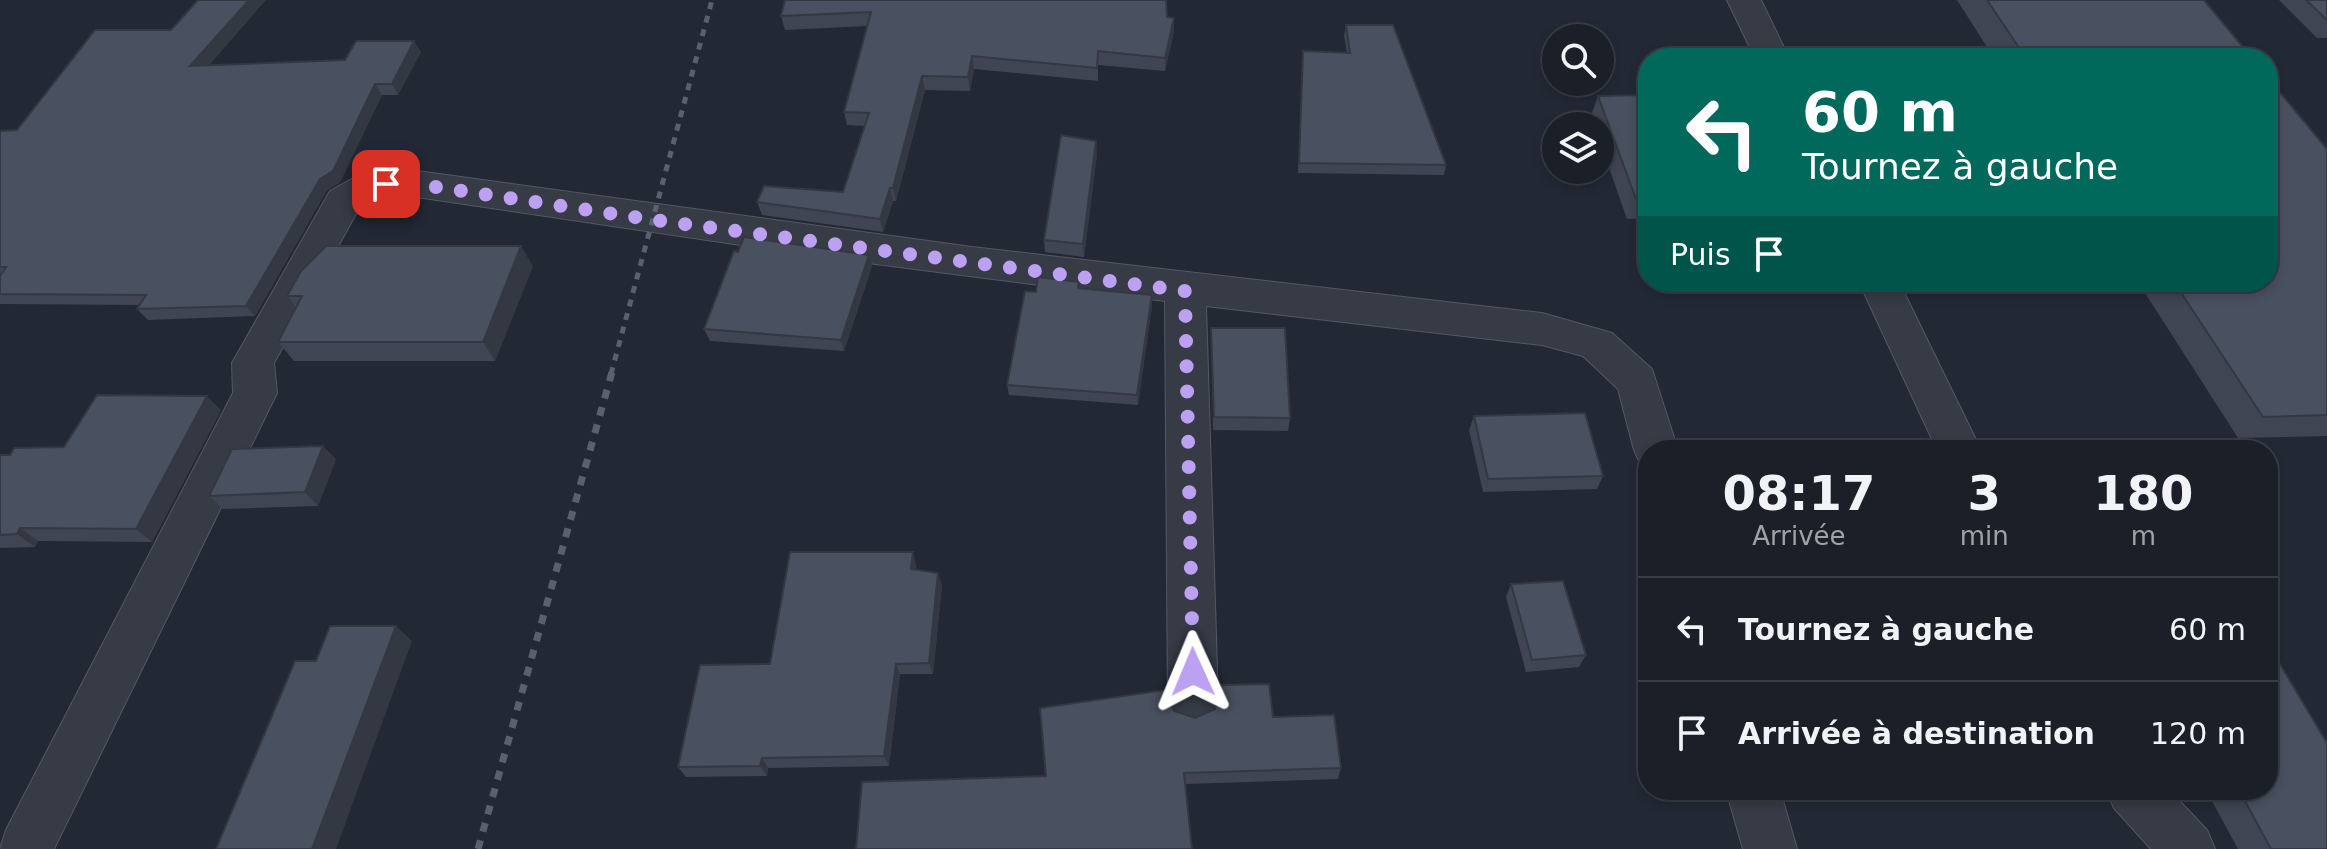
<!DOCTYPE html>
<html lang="fr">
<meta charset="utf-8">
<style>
body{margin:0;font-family:"DejaVu Sans",sans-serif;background:#272c34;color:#f1f3f6;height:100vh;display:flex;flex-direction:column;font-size:30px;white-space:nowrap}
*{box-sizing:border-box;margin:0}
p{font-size:26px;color:#9fa2a8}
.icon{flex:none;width:44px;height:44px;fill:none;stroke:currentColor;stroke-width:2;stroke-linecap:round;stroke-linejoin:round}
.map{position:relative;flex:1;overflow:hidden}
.panel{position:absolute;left:1638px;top:440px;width:640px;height:360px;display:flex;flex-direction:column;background:#1a1f28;border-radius:32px;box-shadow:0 4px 12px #0003,0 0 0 2px #383d45}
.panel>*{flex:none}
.banner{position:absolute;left:1638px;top:48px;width:640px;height:244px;border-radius:32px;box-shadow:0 4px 12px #0003,0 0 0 2px #383d45;background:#00695c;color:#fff;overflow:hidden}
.tools{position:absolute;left:1542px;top:24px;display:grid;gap:16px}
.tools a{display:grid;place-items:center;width:72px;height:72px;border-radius:50%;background:#1a1f28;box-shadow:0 4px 12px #0003,0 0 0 2px #383d45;font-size:40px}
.pin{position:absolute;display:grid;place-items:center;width:68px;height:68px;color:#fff;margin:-34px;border-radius:16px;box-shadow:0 4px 12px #0006}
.me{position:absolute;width:88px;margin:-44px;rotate:359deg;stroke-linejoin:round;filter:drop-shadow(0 0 6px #0008)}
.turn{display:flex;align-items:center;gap:28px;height:168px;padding:0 32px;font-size:36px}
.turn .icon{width:104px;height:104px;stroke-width:2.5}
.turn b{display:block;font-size:56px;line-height:68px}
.then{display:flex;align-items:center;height:76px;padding:0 32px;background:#0003;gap:16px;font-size:30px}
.eta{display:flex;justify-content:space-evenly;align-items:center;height:136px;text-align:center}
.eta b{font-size:48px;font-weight:700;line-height:56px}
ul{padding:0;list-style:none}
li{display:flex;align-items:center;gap:24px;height:104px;padding:0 32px;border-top:2px solid #383d45}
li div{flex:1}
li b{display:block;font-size:30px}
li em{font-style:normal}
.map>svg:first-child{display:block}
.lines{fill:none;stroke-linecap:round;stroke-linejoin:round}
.street-casing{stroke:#535963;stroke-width:2}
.street{fill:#363b46;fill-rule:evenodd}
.rail-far1{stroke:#5a616e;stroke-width:5;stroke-dasharray:7 7;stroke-linecap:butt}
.rail{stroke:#5a616e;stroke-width:7;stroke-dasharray:9 9;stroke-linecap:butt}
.wall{fill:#3f4552}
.shaded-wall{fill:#333842}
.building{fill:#49505f;stroke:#333842;stroke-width:2}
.route{stroke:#bca0f2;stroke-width:14;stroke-dasharray:0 25.2}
</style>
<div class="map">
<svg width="2327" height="849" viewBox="0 0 2327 849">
<rect width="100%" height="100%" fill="#222935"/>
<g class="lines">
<defs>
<g id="street">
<path d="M1727 0H1761L1789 58H1755Z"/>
<path d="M403 169 972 247 1542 313 1612 333 1652 369 1678 450H1648V466L1640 463 1634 450 1618 389 1583 356 1542 345 1206 306 1218 703 1211 720 1193 727 1175 720 1168 703 1165 301 829 258 403 195 378 198 358 210 274 363 277 393 54 849H0L6 830 233 393 232 363 330 191 357 176Z"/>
<path d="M1859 282H1899L1981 450H1937Z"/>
<path d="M1726 790H1780L1797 849H1743Z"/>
<path d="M2106 790H2169L2207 830 2215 849H2151L2114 808Z"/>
</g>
</defs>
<use href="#street" class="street-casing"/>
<use href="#street" class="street"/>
<path class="rail-far1" d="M611 374 712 0"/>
<path class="rail" d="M478 849 612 372"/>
</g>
<g class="wall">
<path d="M785 0 1167 17 1174 18V31L1165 71 1098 65V81L974 69 970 91 925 90 896 201H893L883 232 762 215 757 202 843 192 865 126 847 125 844 112 867 26 785 30 781 16Z"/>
<path d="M1957 0H2204L2252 58H1994Z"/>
<path d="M2279 0H2327V38H2317Z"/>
<path d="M1346 25 1446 165 1444 175 1298 173 1303 51 1347 53 1344 36Z"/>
<path d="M421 52 398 95H382L340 182 327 190 255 316 148 320 137 309 140 305 0 304V131L17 130 209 66 345 60Z"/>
<path d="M1648 95V218L1627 219 1600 142V126H1594L1591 116 1598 96Z"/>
<path d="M2327 149V436L2238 438 2138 282H2268Z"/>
<path d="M1097 154 1084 257 1045 252 1044 240Z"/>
<path d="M869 255 872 266 844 351 710 341 704 329Z"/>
<path d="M533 266 495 361H294L278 342 296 307 287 296Z"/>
<path d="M1079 289 1152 305 1138 405 1009 395 1007 385 1036 292Z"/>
<path d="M1211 328 1290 418 1288 431 1213 430Z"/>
<path d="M221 410 152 542 38 541 35 547 0 548V455H10L64 447Z"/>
<path d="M1474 416 1603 476 1597 489 1483 492 1469 430Z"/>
<path d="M336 459 318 506 223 509 209 496Z"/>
<path d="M916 564V570L942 585 933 674H900L889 766 768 768 767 776 686 777 678 767 770 664Z"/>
<path d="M1511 584 1586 655 1579 667 1526 672 1506 597Z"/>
<path d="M1174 711 1341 768 1338 779 1185 784 1046 776Z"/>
<path d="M2206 790H2268L2327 849H2238Z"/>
</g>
<g class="shaded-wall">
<path d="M249 0H266L199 77 190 66Z"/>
<path d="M1174 18V31L1165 71V58Z"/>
<path d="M414 41 421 52 398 95 392 84Z"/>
<path d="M972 56 974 69 970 91 968 77Z"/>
<path d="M922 76 925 90 896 201 893 188Z"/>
<path d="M375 84 382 95 340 182 327 190 255 316 246 306Z"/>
<path d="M1096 141 1097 154 1084 257 1083 244Z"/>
<path d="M890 188 893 201 883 232 880 219Z"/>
<path d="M521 246 533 266 495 361 483 342Z"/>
<path d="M869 255 872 266 844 351 841 340Z"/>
<path d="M1152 295V305L1138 405 1137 395Z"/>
<path d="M207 396 221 410 152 542 136 529Z"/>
<path d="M323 446 336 459 318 506 305 492Z"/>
<path d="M20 528 38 541 35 547 17 534Z"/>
<path d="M913 552 916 564 914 581 911 569Z"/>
<path d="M938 573 942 585 933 674 929 663Z"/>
<path d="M396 626 412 641 336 849H312Z"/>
<path d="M896 664 900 674 889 766 884 756Z"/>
<path d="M762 758 768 768 767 776 760 766Z"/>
</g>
<g class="building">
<path d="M198 0H249L190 66 345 60 356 41H414L392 84H375L333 171 320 179 246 306 137 309 146 295 0 294V276L6 267H0V131L17 130 95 30H171Z"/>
<path d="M785 0H1166L1167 17 1174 18 1165 58 1098 51 1097 68 972 56 968 77 922 76 893 188H890L880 219 757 202 764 186 843 192 869 113 844 112 871 12 781 16Z"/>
<path d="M1987 0H2204L2252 58H2026Z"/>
<path d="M2306 0H2327V20Z"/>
<path d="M1346 25H1393L1446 165 1299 163 1303 51 1350 53Z"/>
<path d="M2268 78 2327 149V415L2263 417 2174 282H2268Z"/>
<path d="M1648 95V198L1636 199 1598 96Z"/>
<path d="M1061 135 1096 141 1083 244 1044 240Z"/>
<path d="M744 237 869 255 841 340 704 329 734 251 738 252Z"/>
<path d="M326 246H521L483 342H278L302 296H287L301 271Z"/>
<path d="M1038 277 1079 282 1078 288 1152 295 1137 395 1007 385 1025 291 1036 292Z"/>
<path d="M1211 328H1285L1290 418 1214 417Z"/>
<path d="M97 395 207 396 136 529 20 528 17 534 0 535V455H10L14 448 64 447Z"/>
<path d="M1585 413 1603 476 1488 479 1474 416Z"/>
<path d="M323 446 305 492 209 496 232 449Z"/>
<path d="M790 552H913L911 569 938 573 929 663 896 664 884 756 762 758 760 766 678 767 700 665 770 664Z"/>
<path d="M1563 581 1586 655 1532 660 1511 584Z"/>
<path d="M330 626H396L312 849H216L295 661H316Z"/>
<path d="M2268 644 2327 743V849H2271L2239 790H2268Z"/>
<path d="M1269 684 1273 717 1334 715 1341 768 1184 773 1192 849H856L862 782 1046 776 1040 708 1165 690 1174 711 1195 718 1215 709 1222 685Z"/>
</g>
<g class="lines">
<path class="route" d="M386 184 403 182 654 220 1185 291 1193 672"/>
</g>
</svg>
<div class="tools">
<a><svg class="icon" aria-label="search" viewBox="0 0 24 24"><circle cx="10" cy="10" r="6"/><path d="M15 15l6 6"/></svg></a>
<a><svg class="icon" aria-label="layers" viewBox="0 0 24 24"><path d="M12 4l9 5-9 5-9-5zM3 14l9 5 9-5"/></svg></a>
</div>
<div class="pin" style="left:386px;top:184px;background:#d93025"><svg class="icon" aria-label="arrive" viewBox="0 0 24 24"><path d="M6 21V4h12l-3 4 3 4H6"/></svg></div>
<svg class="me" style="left:1193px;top:672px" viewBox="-20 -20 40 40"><path d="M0-17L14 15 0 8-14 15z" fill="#bca0f2" stroke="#fff" stroke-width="4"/></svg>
<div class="banner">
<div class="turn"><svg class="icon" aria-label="left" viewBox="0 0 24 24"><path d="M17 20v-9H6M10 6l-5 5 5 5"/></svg><div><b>60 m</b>Tournez à gauche</div></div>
<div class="then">Puis<svg class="icon" aria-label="arrive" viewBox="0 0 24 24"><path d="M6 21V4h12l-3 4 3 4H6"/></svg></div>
</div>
<section class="panel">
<div class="eta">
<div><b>08:17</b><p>Arrivée</p></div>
<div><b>3</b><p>min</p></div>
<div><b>180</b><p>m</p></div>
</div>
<ul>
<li><svg class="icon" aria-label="left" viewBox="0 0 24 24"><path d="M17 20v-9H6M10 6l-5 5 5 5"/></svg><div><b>Tournez à gauche</b></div><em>60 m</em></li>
<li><svg class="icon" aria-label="arrive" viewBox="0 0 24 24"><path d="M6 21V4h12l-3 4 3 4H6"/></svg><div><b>Arrivée à destination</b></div><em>120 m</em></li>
</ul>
</section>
</div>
